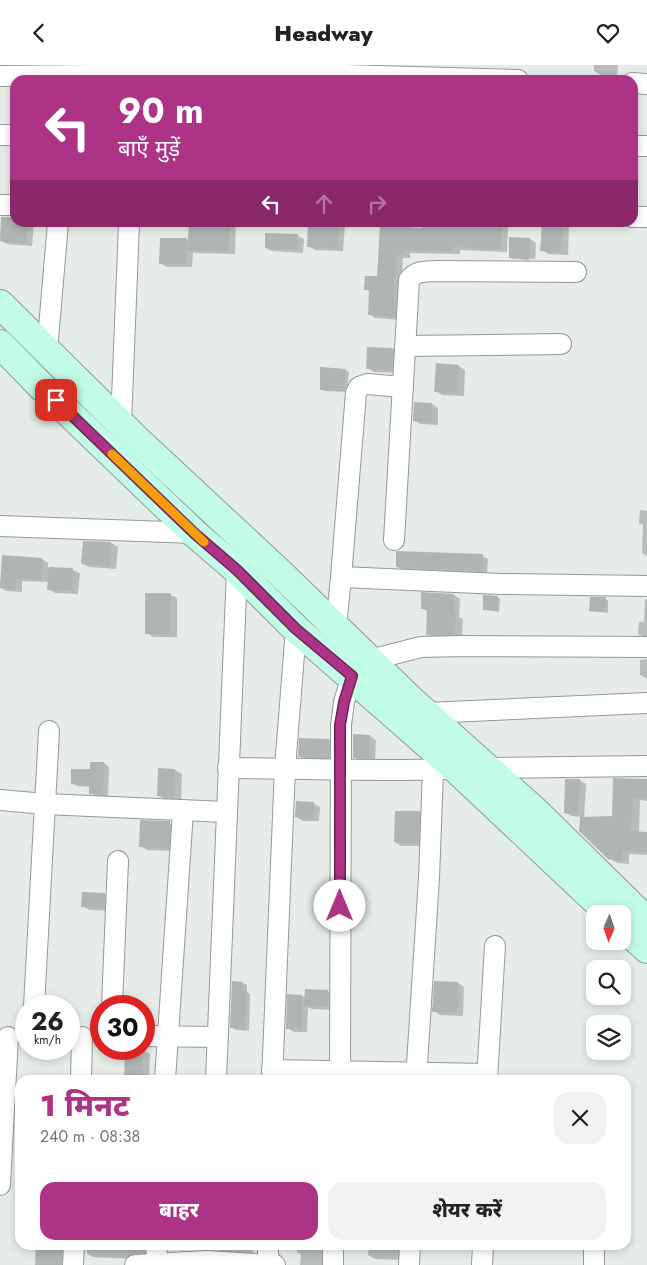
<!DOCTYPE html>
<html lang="hi">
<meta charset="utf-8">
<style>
body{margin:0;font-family:Jost,"Noto Sans Devanagari",sans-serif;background:#f2f2f2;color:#222;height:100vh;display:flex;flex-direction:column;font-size:19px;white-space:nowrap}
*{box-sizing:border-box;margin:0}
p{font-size:16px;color:#767676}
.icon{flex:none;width:28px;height:28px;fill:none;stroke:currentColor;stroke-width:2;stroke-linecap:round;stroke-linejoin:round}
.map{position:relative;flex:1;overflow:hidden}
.details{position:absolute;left:15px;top:1010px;width:616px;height:175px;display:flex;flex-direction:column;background:#fff;border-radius:15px;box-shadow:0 2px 8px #0003}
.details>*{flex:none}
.hud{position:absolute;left:10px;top:10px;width:628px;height:152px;border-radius:15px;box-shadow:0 2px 8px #0003;background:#ad3386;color:#fff;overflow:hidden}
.needle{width:32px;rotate:182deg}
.tools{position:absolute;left:586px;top:840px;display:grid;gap:10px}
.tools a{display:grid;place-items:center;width:45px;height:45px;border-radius:10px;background:#fff;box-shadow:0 2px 8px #0003;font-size:25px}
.speed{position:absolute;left:15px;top:930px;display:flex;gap:10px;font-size:25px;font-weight:700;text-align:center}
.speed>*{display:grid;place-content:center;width:65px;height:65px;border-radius:50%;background:#fff;box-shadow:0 2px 8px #0003;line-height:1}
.speed small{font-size:12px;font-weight:400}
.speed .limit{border:8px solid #d22;background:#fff;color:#111}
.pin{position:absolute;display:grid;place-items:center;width:42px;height:42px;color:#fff;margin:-21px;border-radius:10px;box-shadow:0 2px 8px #0006}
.me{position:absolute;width:55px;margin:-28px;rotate:0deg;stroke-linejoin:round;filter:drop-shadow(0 0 4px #0008)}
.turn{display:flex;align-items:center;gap:18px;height:105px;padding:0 25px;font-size:22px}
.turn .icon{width:65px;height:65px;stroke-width:2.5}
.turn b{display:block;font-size:35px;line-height:42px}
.lanes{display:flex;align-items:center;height:48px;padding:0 25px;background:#0003;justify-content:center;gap:25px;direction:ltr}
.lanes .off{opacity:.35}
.round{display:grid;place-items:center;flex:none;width:52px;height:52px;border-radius:15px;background:#f2f2f2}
.headline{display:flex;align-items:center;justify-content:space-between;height:85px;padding:0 25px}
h1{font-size:30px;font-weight:800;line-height:38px;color:#ad3386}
.primary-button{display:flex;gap:10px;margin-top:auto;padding:10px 25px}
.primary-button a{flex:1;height:58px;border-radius:15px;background:#ad3386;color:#fff;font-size:20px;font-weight:800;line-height:58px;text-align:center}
.primary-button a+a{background:#f2f2f2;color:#222}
header{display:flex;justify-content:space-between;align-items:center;height:65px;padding:0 25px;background:#fff;font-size:22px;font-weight:800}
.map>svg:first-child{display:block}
.shadow{fill:#0003}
.building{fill:#aeb5b2}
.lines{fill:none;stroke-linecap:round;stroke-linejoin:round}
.street-casing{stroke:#939a96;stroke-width:22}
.secondary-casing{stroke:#939a96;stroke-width:30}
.street{stroke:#fff;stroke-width:20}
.secondary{stroke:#c2fce8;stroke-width:28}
.route-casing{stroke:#702157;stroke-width:12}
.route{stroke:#ad3386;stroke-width:9}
.slow{stroke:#f59e0b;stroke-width:9}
</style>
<header><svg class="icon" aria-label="back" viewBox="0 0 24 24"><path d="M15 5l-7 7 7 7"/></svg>Headway<svg class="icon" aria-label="heart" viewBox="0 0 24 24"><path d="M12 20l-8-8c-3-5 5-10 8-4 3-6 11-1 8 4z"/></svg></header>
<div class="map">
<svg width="647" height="1200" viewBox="0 0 647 1200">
<rect width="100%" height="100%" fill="#e6ede9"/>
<g class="shadow">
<path d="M594 0H618L617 11 601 10 594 6Z"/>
<path d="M15 153V158H34L32 181 7 179 1 176Z"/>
<path d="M190 158 229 159 236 163 235 189 195 188 193 187 192 202H167L160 198 186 175 189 176Z"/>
<path d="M310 158H341L345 160 343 186 315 185 308 181Z"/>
<path d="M478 158H502L508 162 507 187 460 185V189L410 188V193H403L400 241 401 255 375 253 369 249 370 227 365 224 378 213 381 161 423 164 478 161Z"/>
<path d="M543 158H563L569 161 568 190 548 189 542 185Z"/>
<path d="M297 171 304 174 303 188 272 186 266 183Z"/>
<path d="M530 174 536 178 535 198H522L516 196H535V194L513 193 516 196 510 192Z"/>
<path d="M393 284 399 288 398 308 374 307 367 303Z"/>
<path d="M459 301 465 305 464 331 442 330 436 326Z"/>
<path d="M322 304 346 305 349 307 347 327 324 326 321 324Z"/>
<path d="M432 339 438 343V360L421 359 414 356Z"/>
<path d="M640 445 647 446V491L642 488 643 460 639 458Z"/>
<path d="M84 477 111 478 118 482 116 504 89 502 83 499Z"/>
<path d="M3 491 42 494 48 498V503L73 505 80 508 78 529 55 528 48 524 49 517 22 516V527L6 526 0 522Z"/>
<path d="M482 491 488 494 487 509 403 505 397 502Z"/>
<path d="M170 530 177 533V572H153L147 568Z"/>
<path d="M454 530 460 534 459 552 463 554 462 572 434 573 427 569 428 547 422 543Z"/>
<path d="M497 532 500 534 499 547 484 544Z"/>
<path d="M605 534 608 535V548L590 546Z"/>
<path d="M645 534H647V573L638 569 639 557H644Z"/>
<path d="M647 594V614L640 610V595Z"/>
<path d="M370 671 376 675 375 696H361L354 692Z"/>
<path d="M329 675 335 679V696L306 695 299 691Z"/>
<path d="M104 698 109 702 108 732 96 731 90 728 91 722 77 721 72 718Z"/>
<path d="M159 704 175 705 182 709 181 735 165 734 158 731Z"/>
<path d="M579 715 586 719 584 753 613 752 647 716V736L640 735 639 768H647V790L629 789V799L617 798 609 793 580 765 581 752 572 751 565 748Z"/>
<path d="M313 738 320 742 319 756H303L296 752Z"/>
<path d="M419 748 426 751 425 781H401L395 777Z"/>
<path d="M169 758 176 761 175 786 147 785 140 781Z"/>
<path d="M104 829 111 833 110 846 89 845 83 841Z"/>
<path d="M243 918 247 920V927L250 929 249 966 236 965 231 962Z"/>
<path d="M458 918 464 922 463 951 440 950 434 946Z"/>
<path d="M306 925 328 926 335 930V945L312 944 308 942 307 967H294L287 963 289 931H302L306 933Z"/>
<path d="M126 985H143L150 989 149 1015H125Z"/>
<path d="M38 1180H70L68 1200H37Z"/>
<path d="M86 1180H153L151 1191 131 1194 93 1192 87 1188Z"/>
<path d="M216 1180H253V1189L222 1188 216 1184Z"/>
<path d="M297 1180H329L327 1200H300L301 1190 297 1187Z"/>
<path d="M369 1180H406L404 1195 375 1194 368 1190Z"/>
</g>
<g class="building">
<path d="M1 152H15V158H27L26 178 0 176Z"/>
<path d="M189 158H230L229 186 187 185Z"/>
<path d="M308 158H339L337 183 307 182Z"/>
<path d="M477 158H502L501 184 454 182 453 186 404 185 403 190H396L394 237H396L395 252 368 250 369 225H364L365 211H377L380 160 422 163V159L477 160Z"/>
<path d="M542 158H563L561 187 540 186Z"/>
<path d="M265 168 298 169 297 185 265 183Z"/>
<path d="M509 172 530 173 529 195 509 193Z"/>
<path d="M160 173H187L186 199H159Z"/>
<path d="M367 282 393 283 392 305 366 304Z"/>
<path d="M436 298 459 300 457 328 434 327Z"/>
<path d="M320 302 346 304 344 326 320 325Z"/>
<path d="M414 337 432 338V357L413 356Z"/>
<path d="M83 476 111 477 110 501 81 499Z"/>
<path d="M396 486 483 489 482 506 396 502Z"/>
<path d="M2 490 42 493V514L16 513 15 524 0 523Z"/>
<path d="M49 502 73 503 72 526 47 525Z"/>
<path d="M421 527 454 529 453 549H456L455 569 426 570 427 544H421Z"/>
<path d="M145 528H171L170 569H145Z"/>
<path d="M483 530 498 531 497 546 483 545Z"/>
<path d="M590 532H606L605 547 589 546Z"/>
<path d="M353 669 370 670 369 693H353Z"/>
<path d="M299 673 329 674V693L298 692Z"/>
<path d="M90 697H104L103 729H89V720L71 719V704H90Z"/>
<path d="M158 703 175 704 174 732 157 731Z"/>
<path d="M613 713 647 714V733L633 732 631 766 647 767V787L622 785 621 796 608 794 579 766 580 752 612 751Z"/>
<path d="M565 714H580L578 749 564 748Z"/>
<path d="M296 736 314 737 313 753 295 752Z"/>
<path d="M395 746H420L418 778 394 777Z"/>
<path d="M140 755 170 756 169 783 139 782Z"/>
<path d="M82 827 105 828 104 843 81 842Z"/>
<path d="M232 916 243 917V925H246L245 964 230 963Z"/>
<path d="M434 916 458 917 457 948 432 947Z"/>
<path d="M305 924 328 925V942L304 941Z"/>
<path d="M287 929 302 930 301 964H286Z"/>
<path d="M125 984H143L142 1015H124Z"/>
<path d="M36 1180H62L61 1200H35Z"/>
<path d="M128 1180H145V1188H134L127 1191Z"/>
</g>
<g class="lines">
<defs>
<g id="street">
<path d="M0 11 275 8 518 15"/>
<path d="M632 18 647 19"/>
<path d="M0 70H15"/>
<path d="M632 81H647"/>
<path d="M0 140H15"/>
<path d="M632 152H647"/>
<path d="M406 281 561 279"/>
<path d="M47 286 58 158"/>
<path d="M121 359 129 158"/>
<path d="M0 461 194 468"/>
<path d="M394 475 409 215C416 205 426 207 437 206L576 207"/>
<path d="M341 512 501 519 647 521"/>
<path d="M336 562 341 512 356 328 359 322 367 319 403 322"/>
<path d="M370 595 421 582 463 581 647 582"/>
<path d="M426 648 647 638"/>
<path d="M228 703C301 703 374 707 446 704"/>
<path d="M487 703 647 701"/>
<path d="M0 735 45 739 226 747"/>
<path d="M34 941 49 666"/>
<path d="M112 941 118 796"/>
<path d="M144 971 217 972"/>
<path d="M272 1005 487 1009"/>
<path d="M81 1015 82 972"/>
<path d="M165 1015 183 746"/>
<path d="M216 1015 237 505"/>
<path d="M272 1015 285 703 296 564"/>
<path d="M340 1015 341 660 344 637 352 611"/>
<path d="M416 1015 429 813 433 705"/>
<path d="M487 1015 495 881"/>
<path d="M0 1120 8 972"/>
<path d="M73 1200 74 1180"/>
<path d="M135 1200 206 1196 275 1200"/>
<path d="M156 1200 157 1180"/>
<path d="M268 1200V1180"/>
<path d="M333 1200V1180"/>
<path d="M409 1200 410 1180"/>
<path d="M482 1200 483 1180"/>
<path d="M594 1200V1180"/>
</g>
<g id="secondary">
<path d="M0 239 136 374 280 508 412 636 535 746 647 856"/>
<path d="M0 279 43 323 194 468 237 505 296 564 456 704 610 849"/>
<path d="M622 861 647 884"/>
</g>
</defs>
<use href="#street" class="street-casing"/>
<use href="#secondary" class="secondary-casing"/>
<use href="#street" class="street"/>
<use href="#secondary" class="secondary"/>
</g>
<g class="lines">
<defs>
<path id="route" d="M56 335 194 468 237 505 296 564 352 611 344 637 340 660V841"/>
</defs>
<use href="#route" class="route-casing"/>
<use href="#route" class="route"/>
<path class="slow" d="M112 389 204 477"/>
</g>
</svg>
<div class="tools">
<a><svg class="needle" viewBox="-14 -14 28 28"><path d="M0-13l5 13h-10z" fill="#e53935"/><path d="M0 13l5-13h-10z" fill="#767676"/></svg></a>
<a><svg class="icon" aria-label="search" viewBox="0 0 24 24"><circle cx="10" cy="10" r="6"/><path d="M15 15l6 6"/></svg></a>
<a><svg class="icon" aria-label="layers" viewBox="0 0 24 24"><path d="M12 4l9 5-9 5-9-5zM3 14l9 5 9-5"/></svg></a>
</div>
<div class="speed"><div>26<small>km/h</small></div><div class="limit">30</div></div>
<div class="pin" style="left:56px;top:335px;background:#d93025"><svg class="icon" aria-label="arrive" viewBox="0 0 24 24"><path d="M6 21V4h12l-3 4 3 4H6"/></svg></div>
<svg class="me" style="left:340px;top:841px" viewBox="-20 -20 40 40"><circle r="19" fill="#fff"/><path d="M0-13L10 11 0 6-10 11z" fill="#ad3386"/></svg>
<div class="hud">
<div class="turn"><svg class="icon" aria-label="left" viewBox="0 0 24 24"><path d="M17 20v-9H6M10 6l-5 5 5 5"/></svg><div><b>90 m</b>बाएँ मुड़ें</div></div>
<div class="lanes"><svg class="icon" aria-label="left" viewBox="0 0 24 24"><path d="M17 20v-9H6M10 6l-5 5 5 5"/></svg><svg class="icon off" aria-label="ahead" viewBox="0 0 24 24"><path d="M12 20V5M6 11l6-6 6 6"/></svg><svg class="icon off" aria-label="right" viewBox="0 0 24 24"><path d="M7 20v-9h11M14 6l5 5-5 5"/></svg></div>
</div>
<section class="details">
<div class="headline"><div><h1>1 मिनट</h1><p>240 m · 08:38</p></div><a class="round"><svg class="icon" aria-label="close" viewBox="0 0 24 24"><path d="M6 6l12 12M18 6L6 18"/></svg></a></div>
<div class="primary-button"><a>बाहर</a><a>शेयर करें</a></div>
</section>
</div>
